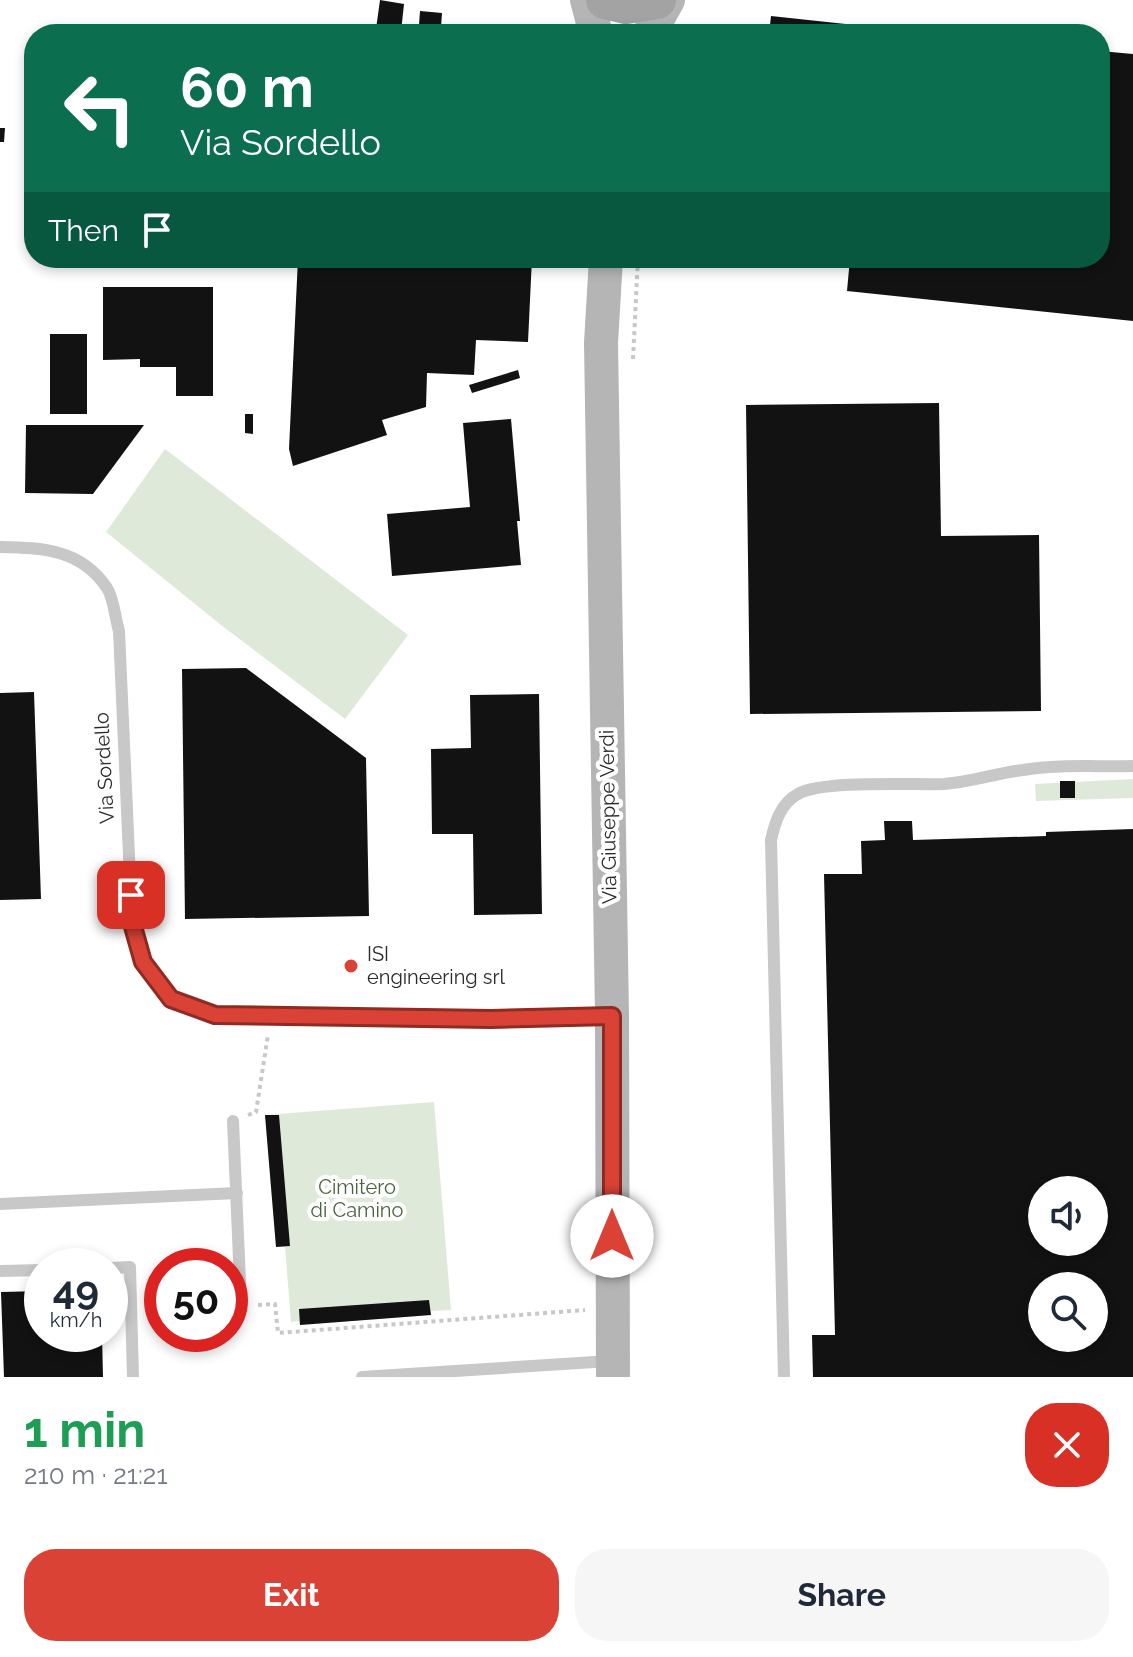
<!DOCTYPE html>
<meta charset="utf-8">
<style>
body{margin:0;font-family:Raleway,sans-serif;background:#f6f6f7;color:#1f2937;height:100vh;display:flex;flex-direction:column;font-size:30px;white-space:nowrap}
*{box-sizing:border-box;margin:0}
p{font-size:26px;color:#747a83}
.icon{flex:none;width:44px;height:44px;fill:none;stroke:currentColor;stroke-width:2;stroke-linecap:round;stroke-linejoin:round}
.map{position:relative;height:1377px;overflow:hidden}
.side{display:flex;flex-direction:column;background:#fff;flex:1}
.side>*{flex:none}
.hud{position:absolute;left:24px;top:24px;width:1086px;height:244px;border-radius:32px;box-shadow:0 4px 12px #0003;background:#0b6e4f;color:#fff;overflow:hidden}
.buttons{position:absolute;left:1028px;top:1176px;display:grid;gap:16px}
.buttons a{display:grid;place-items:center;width:80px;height:80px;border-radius:50%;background:#fff;box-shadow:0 4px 12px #0003;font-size:40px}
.speed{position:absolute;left:24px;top:1248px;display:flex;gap:16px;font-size:40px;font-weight:700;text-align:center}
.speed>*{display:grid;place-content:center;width:104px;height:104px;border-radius:50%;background:#fff;box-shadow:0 4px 12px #0003;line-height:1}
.speed small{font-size:20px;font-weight:400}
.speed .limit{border:12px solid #d22;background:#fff;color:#111}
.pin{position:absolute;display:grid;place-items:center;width:68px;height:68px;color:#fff;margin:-34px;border-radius:16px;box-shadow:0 4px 12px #0006}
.me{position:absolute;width:88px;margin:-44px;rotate:0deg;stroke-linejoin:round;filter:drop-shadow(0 0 6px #0008)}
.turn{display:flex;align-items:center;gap:28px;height:168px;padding:0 24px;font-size:36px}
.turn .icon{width:104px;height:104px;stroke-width:2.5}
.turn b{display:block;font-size:56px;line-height:68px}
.then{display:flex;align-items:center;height:76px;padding:0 24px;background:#0003;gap:16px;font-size:30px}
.round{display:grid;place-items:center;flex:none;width:84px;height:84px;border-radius:32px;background:#f6f6f7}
.head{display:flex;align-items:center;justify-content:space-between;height:136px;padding:0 24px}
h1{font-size:48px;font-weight:700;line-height:60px;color:#1e9e55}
.action{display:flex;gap:16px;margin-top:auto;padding:16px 24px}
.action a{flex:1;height:92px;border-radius:32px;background:#da4236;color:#fff;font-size:32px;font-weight:700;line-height:92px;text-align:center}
.action a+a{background:#f6f6f7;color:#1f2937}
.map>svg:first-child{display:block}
.green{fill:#dfe9d9}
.building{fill:#121212;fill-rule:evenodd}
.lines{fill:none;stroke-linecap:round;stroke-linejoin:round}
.path{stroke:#c8c8c8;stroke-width:4;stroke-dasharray:4 4;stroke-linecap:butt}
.lane{stroke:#c8c8c8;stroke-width:12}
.secondary{stroke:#b5b5b5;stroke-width:34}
.primary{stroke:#a3a3a3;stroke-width:38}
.route-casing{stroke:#8e2b23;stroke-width:20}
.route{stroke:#da4236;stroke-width:14}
.poi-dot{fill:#da4236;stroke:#fff;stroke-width:3}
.labels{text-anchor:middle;stroke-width:8;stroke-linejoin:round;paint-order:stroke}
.street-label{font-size:20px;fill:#2b2b2b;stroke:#fff}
.poi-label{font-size:20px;fill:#2b2b2b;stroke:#fff;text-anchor:start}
.park-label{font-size:20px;fill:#49643c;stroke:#fff}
</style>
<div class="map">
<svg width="1133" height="1377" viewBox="0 0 1133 1377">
<rect width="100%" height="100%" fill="#fff"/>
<g class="green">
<path d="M165 449 408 635 345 719 221 625 106 532Z"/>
<path d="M1133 779V798L1036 801 1035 784Z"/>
<path d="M434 1102 451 1310 431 1311V1315L300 1325 299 1321 291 1322 285 1247H276L265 1115Z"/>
</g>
<g class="building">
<path d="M380 0 404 4 401 32 376 29Z"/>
<path d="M420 11 442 13 441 27 419 25Z"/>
<path d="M771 16 920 32V34H769Z"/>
<path d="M1100 51 1133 54V321L847 291 850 258H1100Z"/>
<path d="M0 128H5L4 142H0Z"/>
<path d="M298 258H532L528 342 476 340 474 375 427 373 426 407 382 420 387 435 293 466 289 449Z"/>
<path d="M103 287H213V396H176V367H140V359L103 360Z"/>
<rect x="50" y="334" width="37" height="80"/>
<path d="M518 370 520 378 472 393 469 385Z"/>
<path d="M939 403 941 536 1039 535 1041 711 750 714 746 405Z"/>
<path d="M245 414H253V434L245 433Z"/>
<path d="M511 419 520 521H517L521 565 392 576 387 514 470 507 463 423Z"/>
<path d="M26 425H144L93 494 25 493Z"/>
<path d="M246 668 366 758 369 916 185 919 182 669Z"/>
<path d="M34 692 41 899 0 900V693Z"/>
<path d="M539 694 542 914 474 915 473 834H432L431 749 471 748 470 695Z"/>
<rect x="1060" y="781" width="15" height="17"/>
<path d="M884 821H912L913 840 1046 836V832L1133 829V1377H813L812 1335H835L824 874H862L861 841 885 840ZM1042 1190H1094V1242H1042ZM1042 1286H1094V1338H1042Z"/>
<path d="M265 1115H279L290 1246 276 1247Z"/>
<path d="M42 1291V1334H102L103 1377H4L1 1292Z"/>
<path d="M429 1300 431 1315 300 1325 299 1309Z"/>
</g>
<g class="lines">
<g class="path">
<path d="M633 359 638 258"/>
<path d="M248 1115 256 1112 268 1035"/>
<path d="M258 1305 275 1304 278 1333 585 1310"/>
</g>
<g class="lane">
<path d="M0 547C43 548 81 549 107 588 114 599 115 618 119 631L132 923 143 962 171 999 215 1015 491 1019 612 1016"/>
<path d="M233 1121 241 1305"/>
<path d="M0 1204 237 1193"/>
<path d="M110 1268 130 1267 133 1377"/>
<path d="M0 1271 42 1270"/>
<path d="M362 1377 610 1361"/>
<path d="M784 1377 771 840C775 822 781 803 798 794 823 780 912 785 944 784 972 782 996 773 1023 770 1058 764 1097 767 1133 766"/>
</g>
<g class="secondary">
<path d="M587 0 596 34"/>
<path d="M649 34 668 0"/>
<path d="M606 258 601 343 612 1016 613 1377"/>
</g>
<path class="primary" d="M605 0 626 5 657 0"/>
</g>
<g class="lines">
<defs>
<path id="route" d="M131 895 132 923 143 962 171 999 215 1015 491 1019 612 1016V1236"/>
</defs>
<use href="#route" class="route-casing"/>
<use href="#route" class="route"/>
</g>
<circle class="poi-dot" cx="351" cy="966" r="8"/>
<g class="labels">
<g class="street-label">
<text transform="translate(104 768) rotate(-93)" y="7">Via Sordello</text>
<text transform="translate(608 817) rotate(-91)" y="7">Via Giuseppe Verdi</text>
</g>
<g class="poi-label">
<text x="367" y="961">ISI<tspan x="367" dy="23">engineering srl</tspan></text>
</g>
<g class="park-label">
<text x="357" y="1194">Cimitero<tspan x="357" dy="23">di Camino</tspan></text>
</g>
</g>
</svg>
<div class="buttons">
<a><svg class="icon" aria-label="sound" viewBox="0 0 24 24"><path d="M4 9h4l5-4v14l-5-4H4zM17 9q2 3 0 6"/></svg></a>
<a><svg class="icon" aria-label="search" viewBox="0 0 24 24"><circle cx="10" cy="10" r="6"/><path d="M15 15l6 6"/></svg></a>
</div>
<div class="speed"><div>49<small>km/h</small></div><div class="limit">50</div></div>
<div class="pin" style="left:131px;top:895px;background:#d93025"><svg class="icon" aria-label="arrive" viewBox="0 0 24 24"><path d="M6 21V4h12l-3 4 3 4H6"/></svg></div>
<svg class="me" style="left:612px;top:1236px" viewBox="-20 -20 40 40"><circle r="19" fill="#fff"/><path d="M0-13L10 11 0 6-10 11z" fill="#da4236"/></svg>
<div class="hud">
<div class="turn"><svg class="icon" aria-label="left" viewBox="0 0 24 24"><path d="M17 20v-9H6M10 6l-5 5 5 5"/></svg><div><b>60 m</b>Via Sordello</div></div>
<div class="then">Then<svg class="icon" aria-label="arrive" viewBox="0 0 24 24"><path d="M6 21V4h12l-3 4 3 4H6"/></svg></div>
</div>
</div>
<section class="side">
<div class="head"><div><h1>1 min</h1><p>210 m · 21:21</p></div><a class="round" style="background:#d93025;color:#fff"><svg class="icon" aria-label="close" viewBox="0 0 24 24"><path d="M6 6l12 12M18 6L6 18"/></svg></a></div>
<div class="action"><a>Exit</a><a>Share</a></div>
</section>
